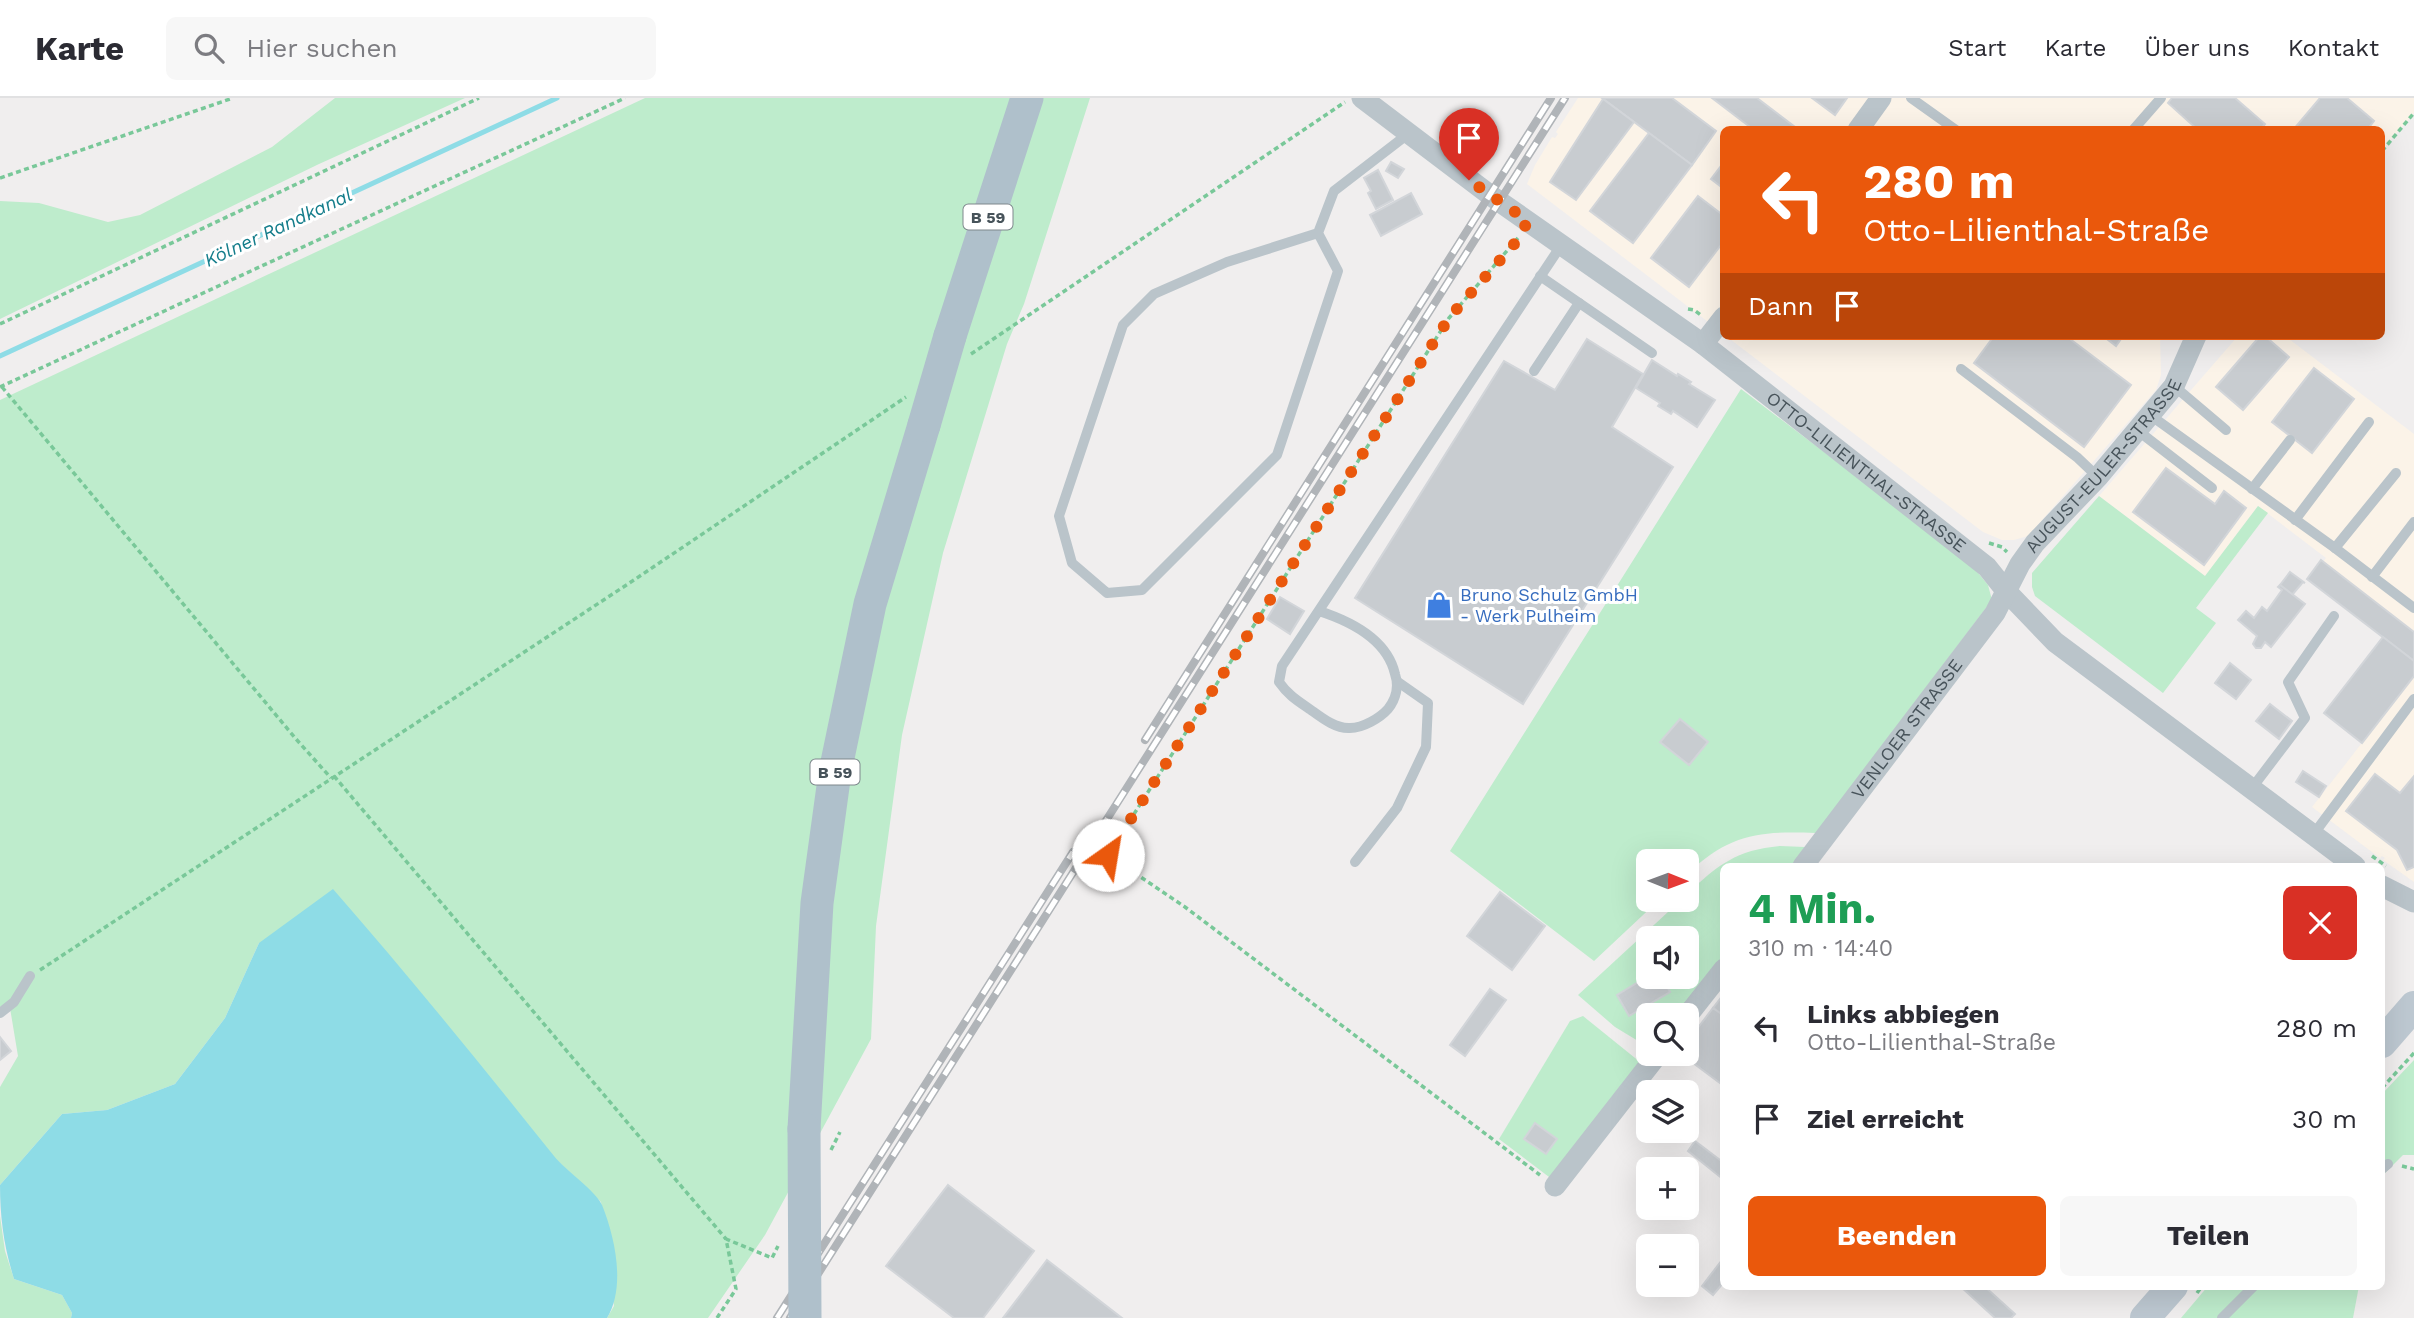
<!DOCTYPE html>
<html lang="de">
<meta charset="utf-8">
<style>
body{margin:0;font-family:"Work Sans",sans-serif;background:#f7f7f7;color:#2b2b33;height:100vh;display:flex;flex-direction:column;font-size:26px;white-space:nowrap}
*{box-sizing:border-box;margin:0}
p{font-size:23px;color:#7c7c81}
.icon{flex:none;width:38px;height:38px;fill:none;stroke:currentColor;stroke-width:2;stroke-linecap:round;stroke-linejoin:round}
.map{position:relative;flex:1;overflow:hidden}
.side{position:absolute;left:1720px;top:765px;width:665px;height:427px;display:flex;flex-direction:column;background:#fff;border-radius:10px;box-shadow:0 7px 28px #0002}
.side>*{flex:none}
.guide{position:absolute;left:1720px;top:28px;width:665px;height:214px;border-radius:10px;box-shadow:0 7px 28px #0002;background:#ea580c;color:#fff;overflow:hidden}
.needle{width:46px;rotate:91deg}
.tools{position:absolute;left:1636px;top:751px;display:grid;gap:14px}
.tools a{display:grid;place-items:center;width:63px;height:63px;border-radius:10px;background:#fff;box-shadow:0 7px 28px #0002;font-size:35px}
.pin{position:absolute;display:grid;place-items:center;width:60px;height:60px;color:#fff;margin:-72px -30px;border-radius:50% 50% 50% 0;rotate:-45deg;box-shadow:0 0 7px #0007}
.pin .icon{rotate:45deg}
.me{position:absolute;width:77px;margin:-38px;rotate:32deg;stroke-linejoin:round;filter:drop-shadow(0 0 5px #0008)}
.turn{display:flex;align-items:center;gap:24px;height:147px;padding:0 28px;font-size:32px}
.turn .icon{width:91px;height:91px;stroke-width:2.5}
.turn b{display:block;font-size:49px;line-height:60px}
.then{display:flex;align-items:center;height:66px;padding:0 28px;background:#0003;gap:14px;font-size:26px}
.round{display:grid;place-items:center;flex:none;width:74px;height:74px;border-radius:10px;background:#f7f7f7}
.head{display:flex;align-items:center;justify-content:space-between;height:119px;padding:0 28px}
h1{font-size:42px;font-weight:700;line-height:52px;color:#1e9e55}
.action{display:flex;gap:14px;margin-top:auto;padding:14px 28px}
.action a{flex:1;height:80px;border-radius:10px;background:#ea580c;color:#fff;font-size:28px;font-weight:700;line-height:80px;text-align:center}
.action a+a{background:#f7f7f7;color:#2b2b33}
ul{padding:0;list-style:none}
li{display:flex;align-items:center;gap:21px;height:91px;padding:0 28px}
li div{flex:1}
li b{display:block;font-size:26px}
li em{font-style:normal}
header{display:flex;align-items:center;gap:42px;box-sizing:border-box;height:98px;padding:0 35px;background:#fff;border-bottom:2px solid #e1e1e2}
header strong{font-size:33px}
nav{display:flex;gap:38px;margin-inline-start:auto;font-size:24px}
.search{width:490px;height:63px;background:#f7f7f7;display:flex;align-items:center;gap:18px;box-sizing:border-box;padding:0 24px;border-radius:10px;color:#7c7c81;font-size:26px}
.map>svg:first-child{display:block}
.commercial{fill:#fbf3e8}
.green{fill:#beeccc;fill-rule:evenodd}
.water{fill:#8edce6}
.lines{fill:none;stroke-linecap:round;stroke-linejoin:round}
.stream{stroke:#8edce6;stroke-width:5}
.building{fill:#c8ccd0;stroke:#d2d5d9;stroke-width:2}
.path{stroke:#79c899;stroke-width:3.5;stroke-dasharray:5 3.5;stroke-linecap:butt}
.service{stroke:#bac4ca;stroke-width:10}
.minor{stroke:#bac4ca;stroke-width:21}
.secondary{stroke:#bdc8d1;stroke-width:30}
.primary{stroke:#afc0cb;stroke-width:33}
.rail-casing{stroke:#b0b4b8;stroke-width:8}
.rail{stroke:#fff;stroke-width:5;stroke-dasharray:16;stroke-linecap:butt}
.primary-bridge{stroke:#afc0cb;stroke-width:33}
.route{stroke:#ea580c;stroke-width:12;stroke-dasharray:0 21.6}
.labels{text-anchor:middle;stroke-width:6;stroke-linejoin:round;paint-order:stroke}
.shield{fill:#fff;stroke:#7e878c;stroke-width:2}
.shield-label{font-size:16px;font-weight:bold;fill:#47535a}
.street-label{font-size:18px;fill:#47535a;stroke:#fff}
.shop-label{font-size:18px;fill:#366cbe;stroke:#fff;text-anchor:start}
.water-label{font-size:19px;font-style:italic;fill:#147d8b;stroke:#fff}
</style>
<header>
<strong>Karte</strong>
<div class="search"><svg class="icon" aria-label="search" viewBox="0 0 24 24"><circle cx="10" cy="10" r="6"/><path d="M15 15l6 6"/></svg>Hier suchen</div>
<nav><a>Start</a><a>Karte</a><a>Über uns</a><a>Kontakt</a></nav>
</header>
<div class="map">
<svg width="2414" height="1220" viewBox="0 0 2414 1220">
<rect width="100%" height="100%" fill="#f0eeee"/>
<g class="commercial">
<path d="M1578 0H2414V15L2382 52V32H1724V236L1527 86 1535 67 1552 39 1555 40 1558 36 1556 34Z"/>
<path d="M1726 238H2160L2161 277 2156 292 2028 438 2014 442H2002L1983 434Z"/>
<path d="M2238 238H2285L2414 336V534L2323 464 2326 460 2258 408 2205 478 2099 398Z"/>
<path d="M2414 578V784L2383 762 2385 760 2382 758 2380 760 2312 709Z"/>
</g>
<g class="green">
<path d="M335 0H465L319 66 0 221V103L39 105 108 124 140 117 272 49Z"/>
<path d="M645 0H1090L1024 206 1007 246 943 455 902 637 876 828 871 941 765 1137 708 1220H607L614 1208 601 1104 560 1065 259 845 225 920 175 986 107 1012 62 1016 0 1087V989L18 958 9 904 0 909V302Z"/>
<path d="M1741 291 1970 465 1988 487 1992 502 1816 735C1759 733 1731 735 1687 776V763H1648V802H1659L1594 863 1450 753Z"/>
<path d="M2099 398 2205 478 2258 408 2268 415 2196 510 2216 525 2163 595 2035 498 2032 489V475Z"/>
<path d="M1780 748 1805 749 1791 768H1724V857L1678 917H1648V949L1615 929 1578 897 1681 802H1687V796C1718 767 1736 752 1780 748ZM1648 840H1687V878H1648Z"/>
<path d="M1583 918 1640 964 1553 1082 1499 1041 1570 923Z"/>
<path d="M2414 962V1057H2403L2384 1076 2382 1086V996Z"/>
<path d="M0 1118 5 1153 14 1181 62 1197 72 1215 71 1220H0Z"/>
<path d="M2208 1188H2359L2353 1220H2181Z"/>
</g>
<path class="water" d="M333 791C409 878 482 968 554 1058 565 1072 596 1093 602 1107 615 1139 626 1189 607 1220H71L72 1215 62 1197 14 1181C4 1149 0 1120 0 1087L62 1016 107 1012 175 986 225 920 259 845Z"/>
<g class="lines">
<path class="stream" d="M0 258 557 0"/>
</g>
<g class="building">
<path d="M1602 0H1672L1716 33 1692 67Z"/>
<path d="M1712 0H1757L1799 32H1754Z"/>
<path d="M1812 0H1847L1835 17Z"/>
<path d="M2172 0H2235L2265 26 2260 32H2198L2168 5Z"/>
<path d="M2320 0H2347L2374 23 2367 32H2293Z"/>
<path d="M1603 1 1634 24 1576 102 1550 84Z"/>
<path d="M1649 35 1692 67 1633 145 1590 113Z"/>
<path d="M1391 64 1404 71 1398 80 1386 73Z"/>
<path d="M1724 64V91L1711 81Z"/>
<path d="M1378 72 1393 102 1376 111 1368 95 1371 93 1364 80Z"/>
<path d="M1411 95 1422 116 1381 138 1370 117Z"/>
<path d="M1698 98 1724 118V143L1689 189 1651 160Z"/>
<path d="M1994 238H2066L2131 287 2084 349 1974 265Z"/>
<path d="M2103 238H2123L2116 248Z"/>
<path d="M2260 238H2265L2289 259 2243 312 2216 289Z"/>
<path d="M1587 241 1643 276 1612 329 1673 369 1523 606 1355 500 1504 263 1555 292Z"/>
<path d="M1652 262 1677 278 1678 276 1691 284 1689 286 1715 302 1697 329 1673 313 1671 316 1658 308 1660 305 1636 290Z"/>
<path d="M2314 270 2354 301 2312 355 2272 324Z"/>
<path d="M2166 370 2215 406 2224 393 2246 410 2204 467 2133 414Z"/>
<path d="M2321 462 2414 534V563L2307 481Z"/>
<path d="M2290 474 2305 485 2303 484 2292 497 2280 487Z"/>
<path d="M2280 487 2305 506 2271 549 2265 544 2261 550H2256L2253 546 2257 538 2238 522 2246 513 2254 520 2262 509 2267 513 2282 492 2278 489Z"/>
<path d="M1280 499 1304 513 1290 536 1267 521Z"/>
<path d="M2383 539 2414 563V578L2362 645 2324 615Z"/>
<path d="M2230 565 2251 582 2236 601 2215 585Z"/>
<path d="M2270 606 2292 623 2279 641 2256 623Z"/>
<path d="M1680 621 1708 644 1689 667 1660 644Z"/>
<path d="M2303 673 2326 688 2319 699 2296 684Z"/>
<path d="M2375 676 2400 695 2414 678V769L2407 772 2397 752 2346 713Z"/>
<path d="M1500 794 1545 828 1512 872 1467 838Z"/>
<path d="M1645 880 1651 890 1664 882 1670 894 1629 918 1617 897Z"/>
<path d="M1490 891 1506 902 1465 958 1450 947Z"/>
<path d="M1723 897H1724V918L1713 910Z"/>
<path d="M1713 910 1724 918V988L1681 956H1687V944Z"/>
<path d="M0 939 11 953 0 962Z"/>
<path d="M1535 1025 1557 1041 1546 1056 1524 1041Z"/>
<path d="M1695 1043 1724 1065V1082L1688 1053Z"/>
<path d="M948 1087 1034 1153 983 1220H954L886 1168Z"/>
<path d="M1047 1162 1122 1220H1003Z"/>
<path d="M1722 1162 1724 1164V1184L1713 1197 1702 1188Z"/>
<path d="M1960 1188H1984L2015 1216 2011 1220H1995Z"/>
</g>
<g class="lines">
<g class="path">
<path d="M2382 53 2414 15"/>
<path d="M0 80 233 0"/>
<path d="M1518 140 1449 220 1108 757 1185 809 1540 1077"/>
<path d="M1688 211 1694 212 1702 218"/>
<path d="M0 226 479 0"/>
<path d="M971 256 1345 4"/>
<path d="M0 289 625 0"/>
<path d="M2 289 296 641 331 680"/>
<path d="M1989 445 2002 449 2007 454"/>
<path d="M334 678 726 1141"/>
<path d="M2372 758 2386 768"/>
<path d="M40 872 634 482 906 299"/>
<path d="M2382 990 2414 955"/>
<path d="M831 1052 840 1034"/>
<path d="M2402 1068 2414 1071"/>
<path d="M2197 1195 2202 1188"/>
<path d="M717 1220 736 1191 726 1141 772 1160 778 1148"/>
</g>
<g class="service">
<path d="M1911 0 1956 32"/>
<path d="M2133 32 2161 0"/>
<path d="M1318 135 1338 173 1277 357 1142 492 1107 495 1072 465 1059 418 1123 227 1154 196 1227 164 1318 135 1334 93 1408 36"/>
<path d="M1540 178 1652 255"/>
<path d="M1961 271 2078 360 2098 379"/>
<path d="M1534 273 1579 205"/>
<path d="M2174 288 2226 332"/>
<path d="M2150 317 2335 450 2414 510"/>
<path d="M2137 332 2212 390"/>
<path d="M2252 391 2290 342"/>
<path d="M2295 422 2369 324"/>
<path d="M2335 450 2396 375"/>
<path d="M2372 479 2414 424"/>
<path d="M1319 513C1350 523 1387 541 1395 576 1399 588 1396 601 1388 611 1380 620 1363 630 1350 630 1336 631 1322 620 1311 612 1298 603 1288 597 1279 584L1282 568 1562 146"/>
<path d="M2252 690 2305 620 2288 584 2334 518"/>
<path d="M2313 737 2414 601"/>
<path d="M1355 764 1397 710 1426 649 1428 605 1398 584"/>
<path d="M0 915 14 904 30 878"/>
<path d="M2382 1071 2388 1066"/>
<path d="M2222 1220 2254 1188"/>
</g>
<g class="minor">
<path id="s1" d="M1362 0 1490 97 1703 246 1987 469 2007 494 2055 544 2355 768"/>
<path d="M1858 32 1881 0"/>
<path d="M1703 246 1724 219"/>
<path id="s2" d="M1803 768 1995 515 2020 466 2035 445 2098 379 2174 288 2196 238"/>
<path d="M2382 788 2414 804"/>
<path d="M1687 918 1724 871"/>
<path d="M1555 1088 1658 956"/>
</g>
<g class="secondary">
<path d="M2382 945 2414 908"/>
<path d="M2145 1220 2173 1188"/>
</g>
<g class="primary">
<path d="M950 238 1027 0"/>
<path d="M804 1031 817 805 835 674 870 506 924 327"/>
</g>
<defs>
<g id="rail">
<path d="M1145 642 1551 0"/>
<path d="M777 1220 1073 754"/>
<path d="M790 1220 1565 0"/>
</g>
</defs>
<use href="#rail" class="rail-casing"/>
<use href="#rail" class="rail"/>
<g class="primary-bridge">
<path d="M924 327 950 238"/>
<path d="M804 1031 805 1220"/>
</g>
</g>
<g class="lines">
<path class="route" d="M1108 757 1449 220 1515 145 1528 123 1469 82"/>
</g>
<defs>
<symbol id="shop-bare" viewBox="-9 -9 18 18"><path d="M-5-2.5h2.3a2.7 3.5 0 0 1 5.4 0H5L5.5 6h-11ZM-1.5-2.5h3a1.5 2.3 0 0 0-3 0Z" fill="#3f7fe0" stroke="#fff" stroke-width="2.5" paint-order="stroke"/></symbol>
</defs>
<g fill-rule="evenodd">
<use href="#shop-bare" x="1420" y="488" width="38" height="38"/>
</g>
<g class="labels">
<g class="shield">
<rect x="963.5" y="106.5" width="49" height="25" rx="5"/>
<rect x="810.5" y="661.5" width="49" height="25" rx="5"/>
</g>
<g class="shield-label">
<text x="988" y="125">B 59</text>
<text x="835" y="680">B 59</text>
</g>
<g class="street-label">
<text dy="6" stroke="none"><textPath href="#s2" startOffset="502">AUGUST-EULER-STRASSE</textPath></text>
<text dy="6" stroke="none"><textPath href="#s1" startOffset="628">OTTO-LILIENTHAL-STRASSE</textPath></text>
<text dy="6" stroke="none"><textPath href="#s2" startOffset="172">VENLOER STRASSE</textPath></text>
</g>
<g class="shop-label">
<text x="1460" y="503">Bruno Schulz GmbH<tspan x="1460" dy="21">- Werk Pulheim</tspan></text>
</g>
<g class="water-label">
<text transform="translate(278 129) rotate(-25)" y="7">Kölner Randkanal</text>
</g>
</g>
</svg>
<div class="tools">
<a><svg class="needle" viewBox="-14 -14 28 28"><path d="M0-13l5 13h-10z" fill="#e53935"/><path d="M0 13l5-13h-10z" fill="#7c7c81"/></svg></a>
<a><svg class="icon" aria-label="sound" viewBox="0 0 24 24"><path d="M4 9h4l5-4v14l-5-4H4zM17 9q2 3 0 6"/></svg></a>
<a><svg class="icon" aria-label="search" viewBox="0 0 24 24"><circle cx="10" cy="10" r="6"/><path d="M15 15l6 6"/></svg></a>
<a><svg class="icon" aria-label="layers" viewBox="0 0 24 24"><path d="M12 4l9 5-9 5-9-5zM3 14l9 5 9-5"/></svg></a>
<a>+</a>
<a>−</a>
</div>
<div class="pin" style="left:1469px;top:82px;background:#d93025"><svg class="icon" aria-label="arrive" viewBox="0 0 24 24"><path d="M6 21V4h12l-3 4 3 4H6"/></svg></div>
<svg class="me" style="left:1108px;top:757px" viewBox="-20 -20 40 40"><circle r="19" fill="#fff"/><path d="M0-13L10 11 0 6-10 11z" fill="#ea580c"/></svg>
<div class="guide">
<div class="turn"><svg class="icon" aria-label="left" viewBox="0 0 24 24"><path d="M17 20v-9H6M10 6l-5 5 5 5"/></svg><div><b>280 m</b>Otto-Lilienthal-Straße</div></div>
<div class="then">Dann<svg class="icon" aria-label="arrive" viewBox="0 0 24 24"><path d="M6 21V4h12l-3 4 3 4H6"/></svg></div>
</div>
<section class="side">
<div class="head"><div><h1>4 Min.</h1><p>310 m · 14:40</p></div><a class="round" style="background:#d93025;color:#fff"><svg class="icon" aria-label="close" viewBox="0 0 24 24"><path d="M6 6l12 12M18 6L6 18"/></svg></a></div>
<ul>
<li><svg class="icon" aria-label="left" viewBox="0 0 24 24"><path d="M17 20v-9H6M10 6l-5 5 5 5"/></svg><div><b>Links abbiegen</b><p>Otto-Lilienthal-Straße</p></div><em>280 m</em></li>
<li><svg class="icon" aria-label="arrive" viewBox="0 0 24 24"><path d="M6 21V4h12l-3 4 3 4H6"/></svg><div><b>Ziel erreicht</b></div><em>30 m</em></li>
</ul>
<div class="action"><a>Beenden</a><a>Teilen</a></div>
</section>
</div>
